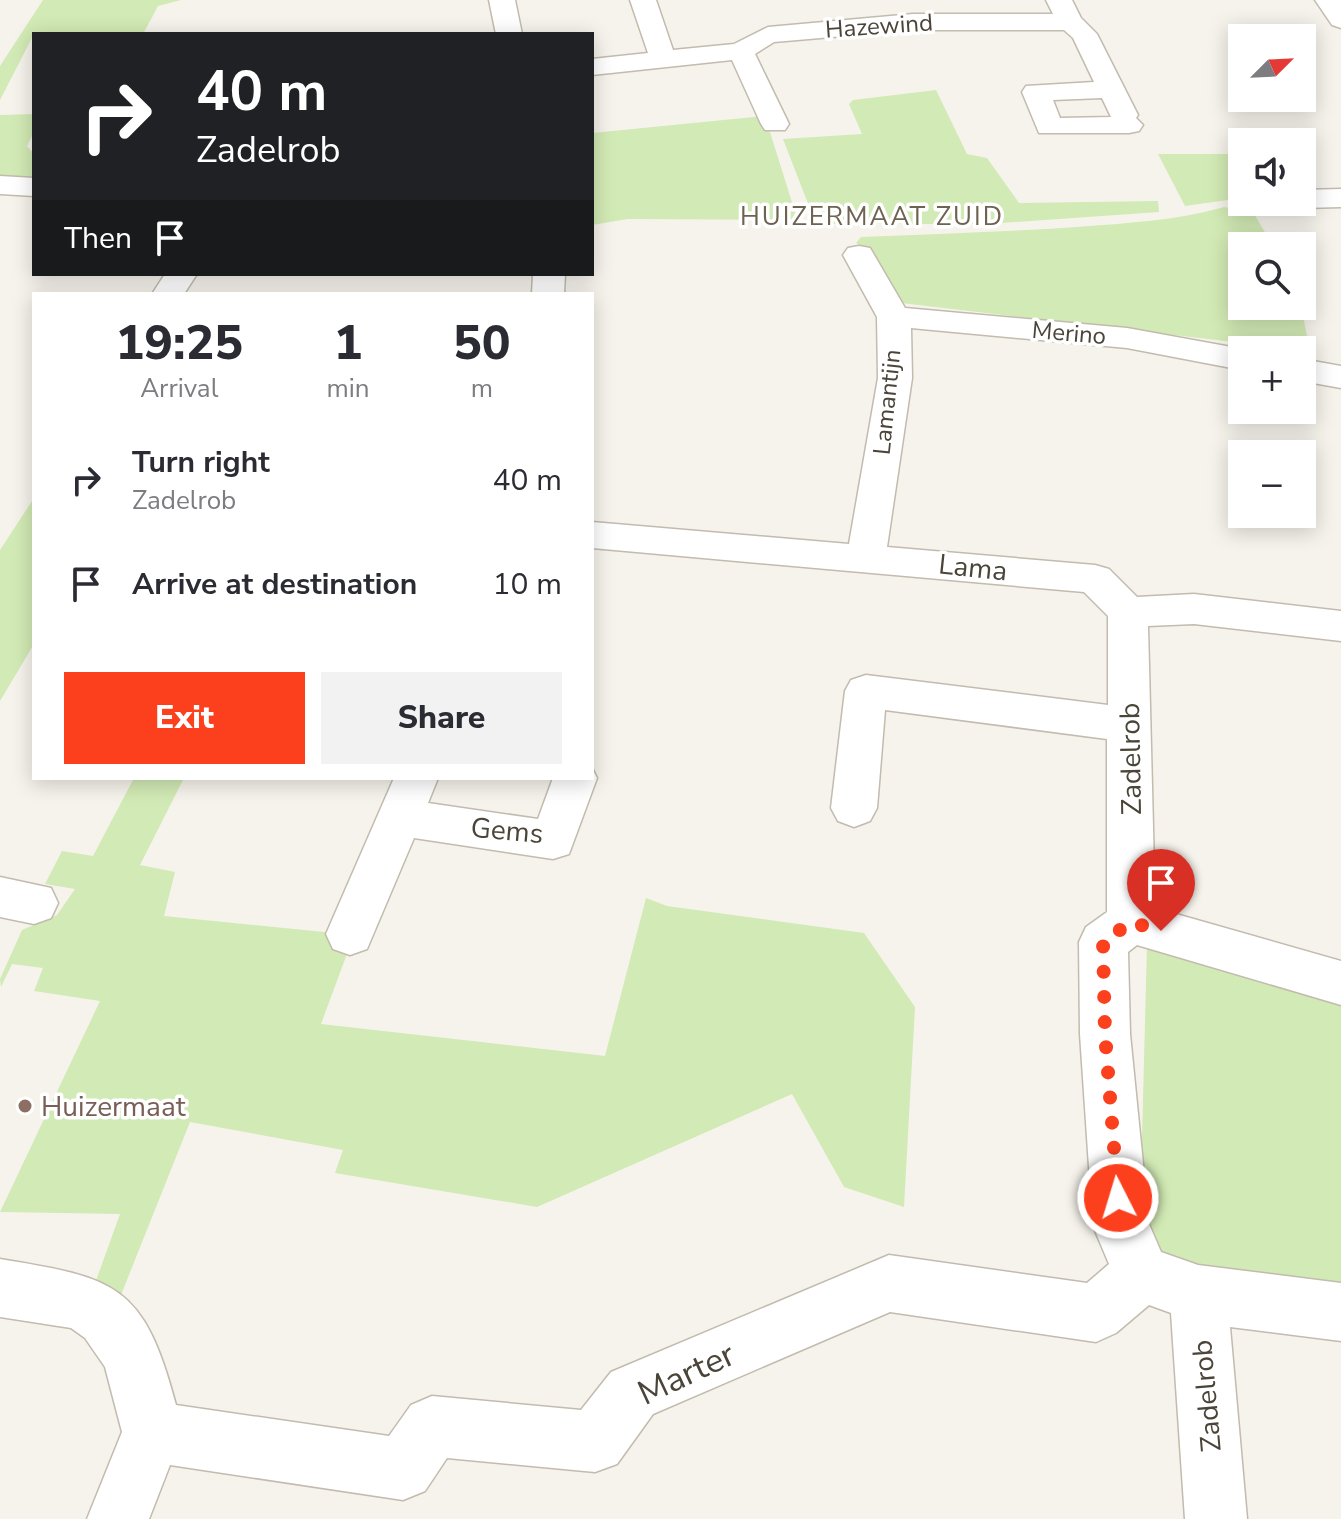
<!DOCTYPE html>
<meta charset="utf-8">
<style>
body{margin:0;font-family:"Nunito Sans",sans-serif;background:#f2f2f3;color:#2b2b33;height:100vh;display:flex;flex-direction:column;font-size:30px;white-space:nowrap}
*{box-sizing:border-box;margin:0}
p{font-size:26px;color:#7c7c81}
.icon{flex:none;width:44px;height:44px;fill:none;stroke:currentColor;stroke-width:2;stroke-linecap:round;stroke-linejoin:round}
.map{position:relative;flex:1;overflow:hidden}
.details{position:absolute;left:32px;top:292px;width:562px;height:488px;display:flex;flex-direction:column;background:#fff;border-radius:0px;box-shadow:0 4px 20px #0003}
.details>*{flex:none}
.top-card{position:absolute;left:32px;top:32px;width:562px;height:244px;border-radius:0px;box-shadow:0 4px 20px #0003;background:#202124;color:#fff;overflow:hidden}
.needle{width:52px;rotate:66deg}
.tools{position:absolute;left:1228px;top:24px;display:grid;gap:16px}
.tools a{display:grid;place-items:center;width:88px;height:88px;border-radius:0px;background:#fff;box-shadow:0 4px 20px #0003;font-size:40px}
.pin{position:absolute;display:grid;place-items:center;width:68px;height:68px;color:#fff;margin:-82px -34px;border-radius:50% 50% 50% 0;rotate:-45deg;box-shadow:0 0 8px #0007}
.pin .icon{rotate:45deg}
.me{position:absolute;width:88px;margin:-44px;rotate:355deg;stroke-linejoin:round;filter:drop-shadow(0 0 6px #0008)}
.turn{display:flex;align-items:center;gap:28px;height:168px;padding:0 32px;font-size:36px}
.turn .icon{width:104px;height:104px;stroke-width:2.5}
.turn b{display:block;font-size:56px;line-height:68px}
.then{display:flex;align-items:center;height:76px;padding:0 32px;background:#0003;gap:16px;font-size:30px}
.eta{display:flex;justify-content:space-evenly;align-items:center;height:136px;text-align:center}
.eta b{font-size:48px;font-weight:800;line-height:56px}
.primary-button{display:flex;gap:16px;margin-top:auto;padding:16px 32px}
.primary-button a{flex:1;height:92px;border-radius:0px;background:#fc3f1d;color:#fff;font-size:32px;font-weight:800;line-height:92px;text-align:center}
.primary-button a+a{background:#f2f2f3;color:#2b2b33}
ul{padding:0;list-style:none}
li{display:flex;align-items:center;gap:24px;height:104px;padding:0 32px}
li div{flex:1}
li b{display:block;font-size:30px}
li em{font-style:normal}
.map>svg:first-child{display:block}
.green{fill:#d2eab5}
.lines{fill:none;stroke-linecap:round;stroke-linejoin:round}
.minor-casing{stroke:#c2bbae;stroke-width:3}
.minor{fill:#fff;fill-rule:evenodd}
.route{stroke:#fc3f1d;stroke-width:14;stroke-dasharray:0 25.2}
.education-dot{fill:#8d6e63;stroke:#fff;stroke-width:3}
.labels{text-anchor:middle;stroke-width:7;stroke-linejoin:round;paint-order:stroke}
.far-street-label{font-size:24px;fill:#4b4439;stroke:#fff}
.far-neighbourhood-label{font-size:26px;letter-spacing:2px;fill:#6e6250;stroke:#fff}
.street-label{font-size:28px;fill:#4b4439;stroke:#fff}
.education-label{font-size:28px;fill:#785e54;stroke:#fff;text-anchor:start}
.near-street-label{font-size:34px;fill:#4b4439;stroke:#fff}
</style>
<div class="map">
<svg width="1341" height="1519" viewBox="0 0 1341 1519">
<rect width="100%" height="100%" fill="#f6f3ec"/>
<g class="green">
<path d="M43 0H181L158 6 143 34H34L0 100V66Z"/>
<path d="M936 90 967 154 987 158 1019 203 1158 201 1159 212 987 224H819L814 219 783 139 862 134 849 104 853 100Z"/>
<path d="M34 114V132L27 146 34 154V181L0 180V115Z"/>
<path d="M765 116 795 212 793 220 628 219 592 225V133Z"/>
<path d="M1158 154H1242V198L1185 206Z"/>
<path d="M1224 207 1253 212 1273 246H1242V306H1301L1310 351 1307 354 1302 350 893 302 874 256 856 243 861 237C932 234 1005 232 1077 227 1127 223 1175 221 1224 207Z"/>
<path d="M34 498V644L0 701V550Z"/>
<path d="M134 778H184L140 865 175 872 164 916 354 935 321 1024 605 1056 646 898 667 906 864 933 915 1007 904 1207 844 1187 792 1094 537 1207 335 1173 343 1150 190 1122 117 1305 93 1289 120 1214 0 1212 100 1001 34 991 43 968 12 964 1 987 0 979 22 930 57 915 75 889 45 884 62 851 93 856Z"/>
<path d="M1147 945 1341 1002V1282L1202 1273 1164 1259 1140 1216Z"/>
</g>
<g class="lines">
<defs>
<g id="minor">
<path d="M489 0H515L522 34H496Z"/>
<path d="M630 0H656L673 50 734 44 768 27 913 14H1053L1046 0H1072L1081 18 1097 34 1138 115 1136 118 1143 125 1139 131 1129 133H1039L1022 92 1026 86 1094 82 1073 38 1064 30H913L774 42 755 54 789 124 785 130H765L761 124 732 60 592 75V59L648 53ZM1102 98 1111 117 1060 118 1053 100Z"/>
<path d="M1315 0H1341V28L1332 25Z"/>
<path d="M0 176 34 178V196L0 194Z"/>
<path d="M1341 189V207L1302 208 1289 202H1302V190Z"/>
<path d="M859 246 870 248 905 308 1127 328 1248 350H1242V370L1127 348 911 328 912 378 887 547 1095 565 1109 569 1137 597 1194 594 1341 611V641L1194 624 1148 626 1155 908 1341 961V1005L1137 945 1128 952 1130 1034 1149 1224 1161 1252 1198 1265 1341 1283V1341L1230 1327 1247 1519H1185L1171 1313 1149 1305 1116 1333 1096 1342 890 1312 653 1414 617 1464 595 1472 447 1458 425 1491 403 1500 170 1465 149 1519H87L122 1432 105 1367 85 1338 71 1328 0 1317V1259C116 1278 144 1284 176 1405L389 1436 411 1405 432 1396 581 1410 611 1372 889 1255 1087 1283 1109 1264 1093 1226 1080 1034 1079 942 1086 927 1107 912V739L885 710 877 808 870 821 854 827 838 821 831 808 845 691 851 680 866 675 1108 705V616L1084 592 592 548V522L849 544 878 378 877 317 843 255 848 248Z"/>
<path d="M165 274H197L184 294H152Z"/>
<path d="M533 274H565L564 294H532Z"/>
<path d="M1302 359 1341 366V388L1302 381Z"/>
<path d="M592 768 597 778 569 854 553 859 414 838 367 949 350 955 333 949 326 934 394 778H438L428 803 538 819 553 778H592Z"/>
<path d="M0 877 51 888 58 903 51 918 34 924 0 917Z"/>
</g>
</defs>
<use href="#minor" class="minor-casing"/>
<use href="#minor" class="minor"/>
</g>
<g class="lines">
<path class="route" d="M1118 1198 1105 1034 1103 942 1131 922 1161 931"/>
</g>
<circle class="education-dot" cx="25" cy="1106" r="8"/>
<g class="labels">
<g class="far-street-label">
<text transform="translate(879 26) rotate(-4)" y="8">Hazewind</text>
<text transform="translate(1069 333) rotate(5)" y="8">Merino</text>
<text transform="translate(887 402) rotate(-84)" y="8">Lamantijn</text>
</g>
<g class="far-neighbourhood-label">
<text x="872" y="225">HUIZERMAAT ZUID</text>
</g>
<g class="street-label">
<text transform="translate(973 567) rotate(6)" y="10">Lama</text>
<text transform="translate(1130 759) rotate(-91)" y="10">Zadelrob</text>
<text transform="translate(507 830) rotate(5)" y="10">Gems</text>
<text transform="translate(1206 1396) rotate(-95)" y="10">Zadelrob</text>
</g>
<g class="education-label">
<text x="41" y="1116">Huizermaat</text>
</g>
<g class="near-street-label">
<text transform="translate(686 1373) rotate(-25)" y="12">Marter</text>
</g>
</g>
</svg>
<div class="tools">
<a><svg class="needle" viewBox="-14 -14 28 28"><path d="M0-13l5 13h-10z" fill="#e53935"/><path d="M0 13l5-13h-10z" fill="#7c7c81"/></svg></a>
<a><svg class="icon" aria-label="sound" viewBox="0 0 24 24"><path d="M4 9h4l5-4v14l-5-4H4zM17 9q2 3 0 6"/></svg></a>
<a><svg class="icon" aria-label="search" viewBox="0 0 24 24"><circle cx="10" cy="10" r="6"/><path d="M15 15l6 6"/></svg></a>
<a>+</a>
<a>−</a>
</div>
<div class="pin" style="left:1161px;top:931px;background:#d93025"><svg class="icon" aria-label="arrive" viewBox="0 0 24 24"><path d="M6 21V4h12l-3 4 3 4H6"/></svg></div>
<svg class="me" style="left:1118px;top:1198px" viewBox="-20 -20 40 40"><circle r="17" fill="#fc3f1d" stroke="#fff" stroke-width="3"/><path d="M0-11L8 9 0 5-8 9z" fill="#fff"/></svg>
<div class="top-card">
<div class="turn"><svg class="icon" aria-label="right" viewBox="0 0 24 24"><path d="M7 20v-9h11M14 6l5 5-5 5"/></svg><div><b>40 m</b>Zadelrob</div></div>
<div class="then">Then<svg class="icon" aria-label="arrive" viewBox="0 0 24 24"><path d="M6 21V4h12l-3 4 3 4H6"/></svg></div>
</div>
<section class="details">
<div class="eta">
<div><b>19:25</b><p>Arrival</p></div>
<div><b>1</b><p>min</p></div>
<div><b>50</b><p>m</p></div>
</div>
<ul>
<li><svg class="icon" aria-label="right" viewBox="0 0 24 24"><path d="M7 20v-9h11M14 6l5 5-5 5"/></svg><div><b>Turn right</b><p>Zadelrob</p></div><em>40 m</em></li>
<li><svg class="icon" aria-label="arrive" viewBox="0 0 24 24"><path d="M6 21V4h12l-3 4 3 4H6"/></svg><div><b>Arrive at destination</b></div><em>10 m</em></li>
</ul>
<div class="primary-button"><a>Exit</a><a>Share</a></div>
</section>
</div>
